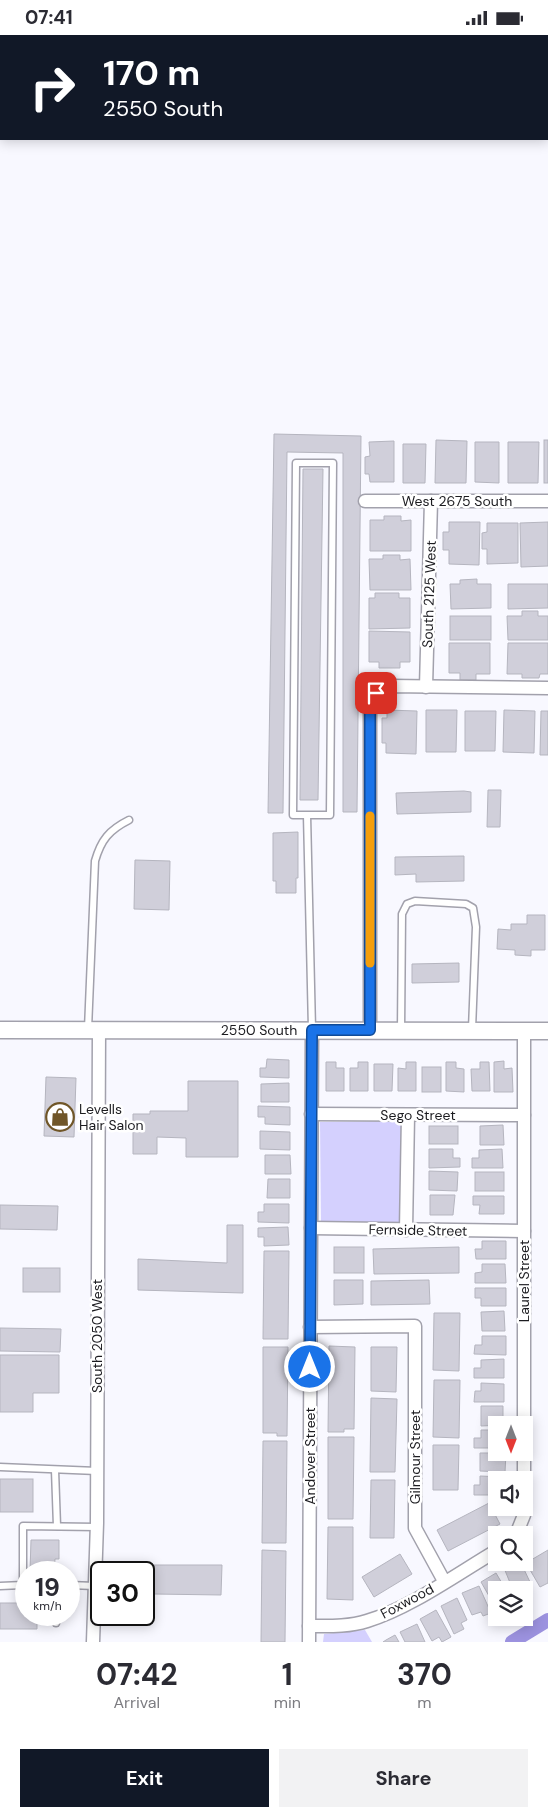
<!DOCTYPE html>
<style>
body{margin:0;font-family:"DM Sans",sans-serif;background:#f2f2f3;color:#2b2b33;height:100vh;display:flex;flex-direction:column;font-size:19px;white-space:nowrap}
*{box-sizing:border-box;margin:0}
p{font-size:16px;color:#7c7c81}
.icon{flex:none;width:28px;height:28px;fill:none;stroke:currentColor;stroke-width:2;stroke-linecap:round;stroke-linejoin:round}
.map{position:relative;height:1607px;overflow:hidden}
.side{display:flex;flex-direction:column;background:#fff;flex:1}
.side>*{flex:none}
.guide{position:absolute;left:0px;top:0px;width:549px;height:105px;box-shadow:0 2px 12px #0003;background:#111827;color:#fff;overflow:hidden}
.needle{width:32px;rotate:180deg}
.tools{position:absolute;left:488px;top:1381px;display:grid;gap:10px}
.tools a{display:grid;place-items:center;width:45px;height:45px;border-radius:0px;background:#fff;box-shadow:0 2px 12px #0003;font-size:25px}
.speed{position:absolute;left:15px;top:1526px;display:flex;gap:10px;font-size:25px;font-weight:700;text-align:center}
.speed>*{display:grid;place-content:center;width:65px;height:65px;border-radius:50%;background:#fff;box-shadow:0 2px 12px #0003;line-height:1}
.speed small{font-size:12px;font-weight:400}
.speed .limit{border:2px solid #111;border-radius:8px;background:#fff;color:#111}
.pin{position:absolute;display:grid;place-items:center;width:42px;height:42px;color:#fff;margin:-21px;border-radius:10px;box-shadow:0 2px 8px #0006}
.me{position:absolute;width:55px;margin:-28px;rotate:0deg;stroke-linejoin:round;filter:drop-shadow(0 0 4px #0008)}
.turn{display:flex;align-items:center;gap:18px;height:105px;padding:0 20px;font-size:22px}
.turn .icon{width:65px;height:65px;stroke-width:2.5}
.turn b{display:block;font-size:35px;line-height:42px}
.eta{display:flex;justify-content:space-evenly;align-items:center;height:85px;text-align:center}
.eta b{font-size:30px;font-weight:700;line-height:35px}
.button{display:flex;gap:10px;margin-top:auto;padding:10px 20px}
.button a{flex:1;height:58px;border-radius:0px;background:#111827;color:#fff;font-size:20px;font-weight:700;line-height:58px;text-align:center}
.button a+a{background:#f2f2f3;color:#2b2b33}
.status{display:flex;justify-content:space-between;align-items:center;height:35px;padding:0 25px;background:#fff;direction:ltr}
.status svg{height:14px;fill:currentColor}
.map>svg:first-child{display:block}
.green{fill:#d4d0fe}
.lines{fill:none;stroke-linecap:round;stroke-linejoin:round}
.canal{stroke:#9c92df;stroke-width:14}
.building{fill:#d0cfda;stroke:#b5b5bf}
.service-casing{stroke:#a2a1ac;stroke-width:9}
.minor-casing{stroke:#a2a1ac;stroke-width:15}
.tertiary-casing{stroke:#a2a1ac;stroke-width:19}
.service{stroke:#fff;stroke-width:6}
.minor{stroke:#fff;stroke-width:12}
.tertiary{stroke:#fff;stroke-width:16}
.route-casing{stroke:#114b97;stroke-width:12}
.route{stroke:#1a73e8;stroke-width:9}
.slow{stroke:#f59e0b;stroke-width:9}
.labels{text-anchor:middle;stroke-width:5;stroke-linejoin:round;paint-order:stroke}
.street-label{font-size:14px;fill:#1c1c20;stroke:#fff}
.poi-label{font-size:14px;fill:#1c1c20;stroke:#fff;text-anchor:start}
</style>
<div class="status"><b>07:41</b><svg viewBox="0 0 49 12"><path d="M0 12V9h3v3zM5 12V6h3v6zM10 12V3h3v9zM15 12V0h3v12zM26 1h20v11H26zM47 4h2v5h-2z"/></svg></div>
<div class="map">
<svg width="548" height="1607" viewBox="0 0 548 1607">
<rect width="100%" height="100%" fill="#f8f8ff"/>
<g class="green">
<path d="M403 1086V1189H321L320 1087Z"/>
<path d="M365 1595 372 1607H323L324 1599Z"/>
</g>
<g class="lines">
<path class="canal" d="M512 1607 548 1585"/>
</g>
<g class="building">
<path d="M274 399 361 401 357 777H343V418L287 417 283 778H268Z"/>
<path d="M436 405 467 406 466 448H435Z"/>
<rect x="544" y="405" width="4" height="43"/>
<path d="M394 406V447H370L369 439H365V422L370 421 369 407Z"/>
<path d="M475 407H499V448L475 447Z"/>
<path d="M508 407H539L538 448H508Z"/>
<path d="M403 409H426L425 448H403Z"/>
<path d="M303 434H323L318 765H300Z"/>
<path d="M384 481H401V486L411 485V516H370V485H384Z"/>
<path d="M449 487H480L479 530 449 529V515H443V497H449Z"/>
<path d="M548 487V531L521 532 520 488Z"/>
<path d="M487 488H518V528L487 529V514H482V498L487 497Z"/>
<path d="M383 520H400V525L410 524 411 555H370L369 524H383Z"/>
<path d="M477 544V549H491V573L451 574 450 549H460V545Z"/>
<path d="M508 549H548V573L508 574Z"/>
<path d="M375 558H399V563H410V593L369 594V563H375Z"/>
<path d="M522 576H538V581H548V605H508L507 581H522Z"/>
<rect x="450" y="581" width="41" height="24"/>
<path d="M369 596 410 597V627H400V633H379V627H369Z"/>
<path d="M449 608H490V639H476V645H460V638H449Z"/>
<path d="M508 608H548V639H540L539 643H522V639H507Z"/>
<path d="M387 675 417 676 416 719 386 718V708H382V683H387Z"/>
<path d="M426 675H457L456 717H426Z"/>
<path d="M504 675 535 676 534 718 503 717Z"/>
<path d="M465 676H496L495 716H465Z"/>
<path d="M541 676H548V720H540Z"/>
<path d="M488 755H501L500 792H487Z"/>
<path d="M464 756 471 757V777L397 779 396 758Z"/>
<path d="M298 797V843H296V858H276V846H273V798Z"/>
<path d="M464 821V846L416 847V839L395 840V822Z"/>
<path d="M135 825 170 826 169 875 134 874Z"/>
<path d="M527 880H545V915H531V921L515 920V915L497 914 498 894 511 895V889H527Z"/>
<path d="M459 928V947L412 948V929Z"/>
<path d="M267 1024 289 1025V1043L260 1042V1033H266Z"/>
<path d="M504 1026V1034L512 1033 513 1057H494V1027Z"/>
<path d="M326 1027H336V1033H344V1056H326Z"/>
<path d="M358 1027H368V1056H350V1033H358Z"/>
<path d="M406 1027H416V1056H398V1033L406 1034Z"/>
<path d="M446 1027H456V1033L464 1034V1057L446 1056Z"/>
<path d="M480 1027H489L490 1056H472L471 1034H480Z"/>
<path d="M374 1029H393L392 1056H374Z"/>
<rect x="422" y="1032" width="19" height="25"/>
<path d="M46 1042 76 1043 74 1102 44 1101Z"/>
<path d="M188 1046H238V1122H186V1103L157 1102V1119H133V1079H150V1076H188Z"/>
<path d="M289 1048V1067H261V1049Z"/>
<path d="M258 1071 290 1072V1090L265 1089V1082H258Z"/>
<path d="M503 1090 504 1110H480V1091Z"/>
<rect x="429" y="1091" width="29" height="18"/>
<path d="M260 1096 290 1097V1115L260 1114Z"/>
<path d="M429 1114H453V1123H460V1132L429 1133Z"/>
<path d="M502 1114 503 1133H472V1123H479V1115Z"/>
<path d="M265 1120H290L291 1139H265Z"/>
<path d="M429 1136 458 1137 457 1156 429 1155Z"/>
<rect x="475" y="1137" width="29" height="19"/>
<path d="M268 1144H290V1163H267Z"/>
<path d="M430 1160H455L453 1180H430Z"/>
<path d="M473 1161H504V1179H479L480 1170H473Z"/>
<path d="M264 1169H289V1188L258 1187V1177H264Z"/>
<path d="M0 1170 58 1171 57 1195 0 1194Z"/>
<path d="M227 1190H243V1258L138 1255V1224L227 1228Z"/>
<path d="M288 1192 289 1210 264 1211V1202H258V1193Z"/>
<path d="M482 1206H506V1224H476L475 1214H482Z"/>
<rect x="334" y="1212" width="30" height="26"/>
<path d="M459 1212V1238L374 1239 373 1214Z"/>
<path d="M264 1216H289L288 1304H263Z"/>
<path d="M482 1229H505L506 1248H475V1238L482 1237Z"/>
<rect x="23" y="1233" width="37" height="24"/>
<path d="M334 1245H363V1269L334 1270Z"/>
<path d="M429 1245 430 1269 371 1270V1246Z"/>
<path d="M475 1253H506V1271H481V1263H475Z"/>
<path d="M504 1276 505 1296H482L481 1277Z"/>
<path d="M434 1278H460L459 1336 433 1335Z"/>
<path d="M0 1293 61 1294 60 1317 0 1316Z"/>
<path d="M482 1301H506V1320L474 1319 475 1310H482Z"/>
<path d="M329 1311 355 1312 354 1394H344V1397H328Z"/>
<path d="M263 1312H288L287 1401H277V1398H263Z"/>
<path d="M371 1312H397L396 1357 371 1356Z"/>
<path d="M0 1320H59V1358H33V1377H0Z"/>
<path d="M504 1324V1343H474V1333H481V1325Z"/>
<path d="M434 1345H460L459 1403 433 1402Z"/>
<path d="M481 1348 504 1349V1367H474L475 1356H481Z"/>
<path d="M371 1363 397 1364 395 1437H370Z"/>
<path d="M481 1371H503V1390L481 1391Z"/>
<path d="M481 1395H496V1413H474V1403H481Z"/>
<path d="M328 1402H354L353 1484H328Z"/>
<path d="M263 1406H287L286 1508H262Z"/>
<path d="M433 1410H459L458 1455H433Z"/>
<path d="M480 1418H506L505 1437 480 1436Z"/>
<path d="M480 1441 503 1442V1445H496V1460H474V1450H480Z"/>
<rect x="0" y="1444" width="33" height="33"/>
<path d="M371 1445H395L394 1503H370Z"/>
<path d="M489 1468 500 1489 448 1516 437 1495Z"/>
<path d="M328 1492H353V1565L327 1564Z"/>
<path d="M31 1505H59V1524H55L54 1536H30Z"/>
<path d="M262 1515 286 1516 285 1607H261Z"/>
<path d="M548 1515V1548L540 1552 526 1528Z"/>
<path d="M400 1519 412 1539 374 1562 362 1542Z"/>
<path d="M516 1528H521L530 1547 524 1550 527 1557 524 1558V1555H513L504 1533Z"/>
<path d="M131 1530H222L221 1560 154 1559V1567H144V1538H131Z"/>
<path d="M496 1538 506 1555H496V1567L493 1568 481 1547Z"/>
<path d="M479 1551 491 1578 483 1581 481 1577 472 1580 462 1558Z"/>
<path d="M457 1563 467 1585 461 1588 464 1594 454 1599 441 1571Z"/>
<path d="M0 1568H26V1580H37V1594H0Z"/>
<path d="M436 1575 451 1602 442 1607 439 1602 432 1606 420 1584Z"/>
<path d="M417 1589 425 1607H405L400 1597Z"/>
<path d="M395 1600 399 1607H383L386 1605Z"/>
</g>
<g class="lines">
<defs>
<g id="service">
<path d="M307 780H330L333 428H296L293 780H307L312 994"/>
<path d="M88 994 95 826C101 805 109 795 129 785"/>
<path d="M401 996 402 879 407 869 415 866 466 869 473 873 476 892 472 994"/>
<path d="M0 1432 97 1436"/>
<path d="M55 1435 57 1491"/>
<path d="M26 1550H23V1491L97 1492"/>
<path d="M69 1550 95 1551"/>
<path d="M0 1551 23 1550"/>
<path d="M56 1588V1580"/>
</g>
<g id="minor">
<path d="M365 466H548"/>
<path d="M426 652 431 466"/>
<path d="M370 995V672L376 658 390 651 548 653"/>
<path d="M311 1079 524 1080"/>
<path d="M311 1193 524 1196"/>
<path d="M406 1195 408 1080"/>
<path d="M310 1292 415 1291V1493L444 1546"/>
<path d="M516 1500 524 1480V996"/>
<path d="M309 1591C328 1591 348 1592 367 1586 410 1573 457 1539 496 1516"/>
<path d="M93 1607 97 1488 99 995"/>
<path d="M309 1607 312 995"/>
</g>
<path id="tertiary" d="M0 995 548 996"/>
</defs>
<use href="#service" class="service-casing"/>
<use href="#minor" class="minor-casing"/>
<use href="#tertiary" class="tertiary-casing"/>
<use href="#service" class="service"/>
<use href="#minor" class="minor"/>
<use href="#tertiary" class="tertiary"/>
</g>
<g class="lines">
<defs>
<path id="route" d="M310 1332 312 995H370V672L376 658"/>
</defs>
<use href="#route" class="route-casing"/>
<use href="#route" class="route"/>
<path class="slow" d="M370 781V928"/>
</g>
<defs>
<symbol id="shop-ring" viewBox="-11 -11 22 22"><circle r="9.5" fill="#fff" stroke="#705628" stroke-width="1.5"/><path d="M-5-2.5h2.3a2.7 3.5 0 0 1 5.4 0H5L5.5 6h-11ZM-1.5-2.5h3a1.5 2.3 0 0 0-3 0Z" fill="#705628"/></symbol>
</defs>
<g fill-rule="evenodd">
<use href="#shop-ring" x="44" y="1066" width="32" height="32"/>
</g>
<g class="labels">
<g class="street-label">
<text x="457" y="471">West 2675 South</text>
<text transform="translate(429 559) rotate(-88)" y="5">South 2125 West</text>
<text x="259" y="1000">2550 South</text>
<text x="418" y="1085">Sego Street</text>
<text transform="translate(418 1195) rotate(1)" y="5">Fernside Street</text>
<text transform="translate(524 1246) rotate(-90)" y="5">Laurel Street</text>
<text transform="translate(97 1301) rotate(-90)" y="5">South 2050 West</text>
<text transform="translate(310 1421) rotate(-90)" y="5">Andover Street</text>
<text transform="translate(415 1422) rotate(-90)" y="5">Gilmour Street</text>
<text transform="translate(407 1566) rotate(-28)" y="5">Foxwood</text>
</g>
<g class="poi-label">
<text x="79" y="1079">Levells<tspan x="79" dy="16">Hair Salon</tspan></text>
</g>
</g>
</svg>
<div class="tools">
<a><svg class="needle" viewBox="-14 -14 28 28"><path d="M0-13l5 13h-10z" fill="#e53935"/><path d="M0 13l5-13h-10z" fill="#7c7c81"/></svg></a>
<a><svg class="icon" aria-label="sound" viewBox="0 0 24 24"><path d="M4 9h4l5-4v14l-5-4H4zM17 9q2 3 0 6"/></svg></a>
<a><svg class="icon" aria-label="search" viewBox="0 0 24 24"><circle cx="10" cy="10" r="6"/><path d="M15 15l6 6"/></svg></a>
<a><svg class="icon" aria-label="layers" viewBox="0 0 24 24"><path d="M12 4l9 5-9 5-9-5zM3 14l9 5 9-5"/></svg></a>
</div>
<div class="speed"><div>19<small>km/h</small></div><div class="limit">30</div></div>
<div class="pin" style="left:376px;top:658px;background:#d93025"><svg class="icon" aria-label="arrive" viewBox="0 0 24 24"><path d="M6 21V4h12l-3 4 3 4H6"/></svg></div>
<svg class="me" style="left:310px;top:1332px" viewBox="-20 -20 40 40"><circle r="17" fill="#1a73e8" stroke="#fff" stroke-width="3"/><path d="M0-11L8 9 0 5-8 9z" fill="#fff"/></svg>
<div class="guide">
<div class="turn"><svg class="icon" aria-label="right" viewBox="0 0 24 24"><path d="M7 20v-9h11M14 6l5 5-5 5"/></svg><div><b>170 m</b>2550 South</div></div>
</div>
</div>
<section class="side">
<div class="eta">
<div><b>07:42</b><p>Arrival</p></div>
<div><b>1</b><p>min</p></div>
<div><b>370</b><p>m</p></div>
</div>
<div class="button"><a>Exit</a><a>Share</a></div>
</section>
